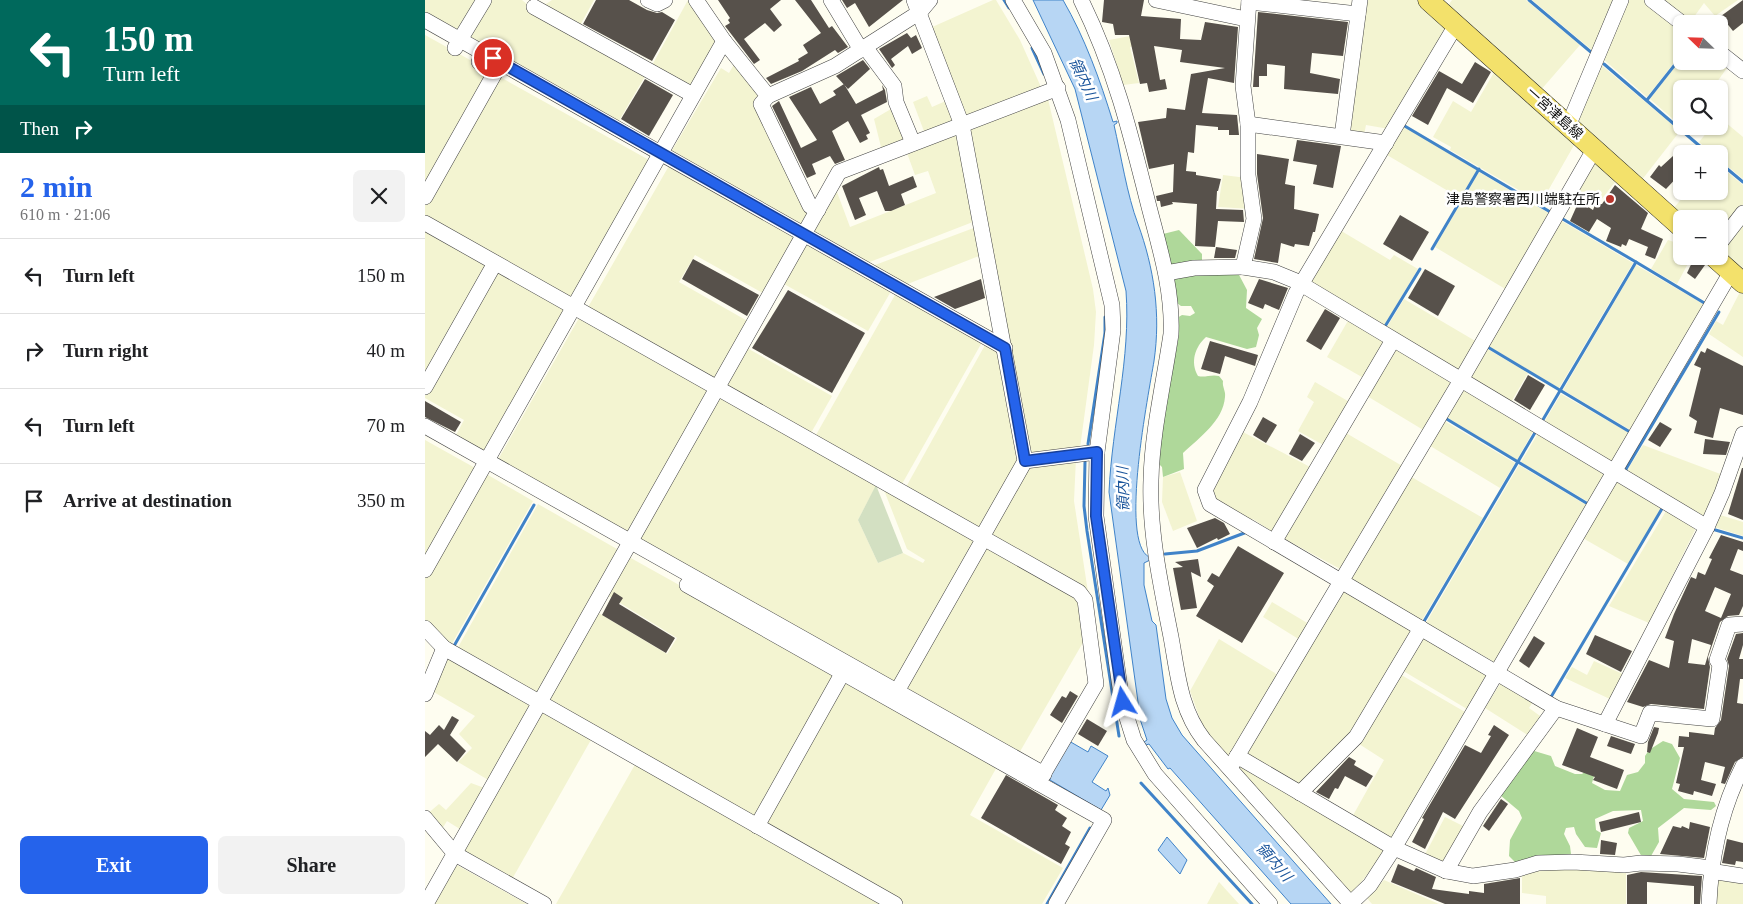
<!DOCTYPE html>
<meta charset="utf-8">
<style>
body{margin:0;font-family:"Times New Roman","Noto Sans JP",serif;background:#f2f2f2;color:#202124;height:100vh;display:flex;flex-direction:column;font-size:19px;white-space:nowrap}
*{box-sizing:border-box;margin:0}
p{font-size:16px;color:#757577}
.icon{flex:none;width:28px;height:28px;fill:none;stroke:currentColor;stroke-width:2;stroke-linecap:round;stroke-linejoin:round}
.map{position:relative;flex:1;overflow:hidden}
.drawer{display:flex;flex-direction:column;background:#fff;width:425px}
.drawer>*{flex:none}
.hud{background:#00695c;color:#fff;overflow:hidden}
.needle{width:32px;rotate:293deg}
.buttons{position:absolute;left:1248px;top:15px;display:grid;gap:10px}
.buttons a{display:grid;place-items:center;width:55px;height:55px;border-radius:8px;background:#fff;box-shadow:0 1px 4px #0004;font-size:25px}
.pin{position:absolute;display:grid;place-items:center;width:42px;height:42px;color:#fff;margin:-21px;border:2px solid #fff;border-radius:50%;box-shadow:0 1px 5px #0007}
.me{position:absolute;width:55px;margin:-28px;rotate:352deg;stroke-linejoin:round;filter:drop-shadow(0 0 4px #0008)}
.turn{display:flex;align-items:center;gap:18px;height:105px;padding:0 20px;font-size:22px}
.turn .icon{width:65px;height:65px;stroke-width:2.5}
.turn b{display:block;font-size:35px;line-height:42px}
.then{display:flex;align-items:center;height:48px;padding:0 20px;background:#0003;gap:10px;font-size:19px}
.round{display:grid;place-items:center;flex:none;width:52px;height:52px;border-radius:8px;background:#f2f2f2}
.headline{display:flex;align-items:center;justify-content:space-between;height:85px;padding:0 20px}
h1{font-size:30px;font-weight:700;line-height:38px;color:#2563eb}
.primary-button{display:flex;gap:10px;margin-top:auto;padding:10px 20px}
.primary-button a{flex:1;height:58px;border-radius:8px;background:#2563eb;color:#fff;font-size:20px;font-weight:700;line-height:58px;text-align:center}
.primary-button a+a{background:#f2f2f2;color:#202124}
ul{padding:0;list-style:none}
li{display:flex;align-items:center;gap:15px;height:75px;padding:0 20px;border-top:1px solid #e0e0e0}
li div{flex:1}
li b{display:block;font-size:19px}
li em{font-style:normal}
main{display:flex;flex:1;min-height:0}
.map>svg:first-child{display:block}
.farmland{fill:#f3f4d1}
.forest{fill:#afd89a}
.cemetery{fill:#d3e0c2}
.water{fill:#b7d6f4;stroke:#4083c8}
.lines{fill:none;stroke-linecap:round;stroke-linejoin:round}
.stream{stroke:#4083c8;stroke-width:3}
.building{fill:#57514b;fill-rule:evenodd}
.minor-casing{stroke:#414141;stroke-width:16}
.major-casing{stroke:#1f1f1f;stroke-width:21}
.minor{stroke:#fff;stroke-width:15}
.major{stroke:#f3e16b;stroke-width:20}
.route-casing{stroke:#184099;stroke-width:12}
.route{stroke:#2563eb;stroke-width:9}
.poi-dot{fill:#b9342b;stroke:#fff;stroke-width:2}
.labels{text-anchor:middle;stroke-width:5;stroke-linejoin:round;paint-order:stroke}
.street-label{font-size:14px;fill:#0e0e0e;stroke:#fff}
.poi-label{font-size:14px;fill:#0e0e0e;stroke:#fff;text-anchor:end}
.water-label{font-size:15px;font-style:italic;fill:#1c569c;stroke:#fff}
</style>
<main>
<section class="drawer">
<div class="hud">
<div class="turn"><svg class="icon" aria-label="left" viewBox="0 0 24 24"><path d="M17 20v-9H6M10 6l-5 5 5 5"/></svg><div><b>150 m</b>Turn left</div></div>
<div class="then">Then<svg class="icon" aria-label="right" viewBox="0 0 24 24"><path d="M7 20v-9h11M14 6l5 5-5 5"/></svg></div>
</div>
<div class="headline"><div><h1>2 min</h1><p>610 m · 21:06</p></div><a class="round"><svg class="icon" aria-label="close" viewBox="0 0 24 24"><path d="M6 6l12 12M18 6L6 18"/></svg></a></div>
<ul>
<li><svg class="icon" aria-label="left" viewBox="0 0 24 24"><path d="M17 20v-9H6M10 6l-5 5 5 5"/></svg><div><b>Turn left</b></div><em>150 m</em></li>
<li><svg class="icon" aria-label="right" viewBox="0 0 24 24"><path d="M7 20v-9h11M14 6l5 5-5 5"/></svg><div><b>Turn right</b></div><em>40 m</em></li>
<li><svg class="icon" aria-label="left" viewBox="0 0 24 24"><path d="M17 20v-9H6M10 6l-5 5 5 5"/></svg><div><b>Turn left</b></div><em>70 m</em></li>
<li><svg class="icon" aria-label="arrive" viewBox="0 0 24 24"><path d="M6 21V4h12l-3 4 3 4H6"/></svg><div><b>Arrive at destination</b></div><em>350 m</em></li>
</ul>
<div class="primary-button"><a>Exit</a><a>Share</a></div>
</section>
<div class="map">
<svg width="1318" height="904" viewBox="0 0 1318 904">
<rect width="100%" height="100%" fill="#fefdf0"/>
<g class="farmland">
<path d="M0 0H55L32 33 0 15Z"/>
<path d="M63 0H97L109 10 222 73 192 124 43 40Z"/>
<path d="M127 0H169L153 29 118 6Z"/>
<path d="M263 0H266L295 43 269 90 225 69Z"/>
<path d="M568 0H571L595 40 616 87 542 119 505 28Z"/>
<path d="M938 0H992L1019 24 1020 34 964 129 941 125 939 135 925 133 922 128Z"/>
<path d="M1027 0H1101L1155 45 1115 91 1022 7Z"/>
<path d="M1107 0H1189L1168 51Z"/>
<path d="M1203 0H1222L1256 27V54L1222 97 1178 59Z"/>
<path d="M1232 0H1313L1290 16 1279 3 1266 21 1269 24H1262Z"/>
<path d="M721 33 722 43 705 47 714 83 698 85 684 40Z"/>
<path d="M0 35 65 71 0 190Z"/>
<path d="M1256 59V61H1294L1304 65 1287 89H1256V126L1225 99Z"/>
<path d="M311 61 336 91 386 214 378 228 246 152 296 68 304 73Z"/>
<path d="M1175 64 1255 131 1216 181 1153 126 1152 118Z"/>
<path d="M1071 69 1152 140 1116 203 1025 150 1026 147 1008 137 1028 101 1046 112Z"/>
<path d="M75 77 224 160 150 300 0 218V203Z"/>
<path d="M502 96 507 107 523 100 531 121 500 134 488 102Z"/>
<path d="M623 99 668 289 671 312 669 345 655 448 607 457 543 128Z"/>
<path d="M466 109 481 141 457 151 449 119Z"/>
<path d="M1294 117 1318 137V179L1294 159V154H1288L1274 142 1287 126H1294Z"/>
<path d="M979 126 1052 170 1035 198 962 155Z"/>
<path d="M535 131 553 220 437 265 388 233 409 191 412 192 425 227 511 193 503 171 490 175 482 153Z"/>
<path d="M1168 161 1194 177 1172 205 1170 204 1168 208 1147 196Z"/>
<path d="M245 164 370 234 341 295 270 255 254 282 326 323 293 381 162 309Z"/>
<path d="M1294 165 1318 185V207L1294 237V219H1259L1248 209 1263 191H1294Z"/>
<path d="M1054 172 1127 215 1082 290 1010 247Z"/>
<path d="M798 175 822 178 826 209 793 207Z"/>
<path d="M1318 217V272L1295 252Z"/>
<path d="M1135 220 1208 263 1134 388 1060 344Z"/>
<path d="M554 226 559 254 475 287 442 268Z"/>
<path d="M0 228 62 263 0 382Z"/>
<path d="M913 229 965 260 969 255 993 269 957 329 884 285Z"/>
<path d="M1255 232 1256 256H1267L1252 284 1226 269 1243 240 1249 242Z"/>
<path d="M382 243 464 289 465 293 443 331 359 284Z"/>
<path d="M1211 265 1280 305 1207 431 1138 390Z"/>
<path d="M72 269 140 308 63 454 29 439 39 420 0 398V392Z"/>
<path d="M1317 288 1318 289V357L1284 334 1291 321 1298 325Z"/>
<path d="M474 294 554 339 556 344 477 484 391 435 470 295Z"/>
<path d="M979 299 1052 342 1035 371 962 327Z"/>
<path d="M154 318 286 389 206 535 71 463Z"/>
<path d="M924 319 964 343 942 380 902 357Z"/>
<path d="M560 345 576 352 597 463 558 530 481 487Z"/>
<path d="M971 346 1025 377 1027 385 1000 431 942 396Z"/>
<path d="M1059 347 1103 373 1085 404 1044 381Z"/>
<path d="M322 348 407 396 386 433 302 385Z"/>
<path d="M890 382 928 404 902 447 873 431 889 402 882 397Z"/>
<path d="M1040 387 1110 428 1092 460 1018 415Z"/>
<path d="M1136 394 1206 434 1190 462 1184 463 1118 424Z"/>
<path d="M295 397 453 482 433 520 453 563 478 553 498 563 500 560 482 549 459 490 552 538 472 685 213 540Z"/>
<path d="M1016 419 1090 463 1075 488 1002 444Z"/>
<path d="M1115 430 1181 476 1165 503 1096 462Z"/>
<path d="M816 431 889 469 851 534 828 519 825 523 785 500 783 493Z"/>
<path d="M921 433 979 467 917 570 858 538Z"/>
<path d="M0 440 52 469 0 566Z"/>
<path d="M1218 445 1298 475 1281 514 1273 517 1204 476 1203 469Z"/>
<path d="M651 458 649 501 663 592 564 534 605 462Z"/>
<path d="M1094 465 1163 506 1071 663 1001 623Z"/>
<path d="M755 472 772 521 748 531 737 502 738 477Z"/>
<path d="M63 475 108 501 25 647 0 621V577L56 477Z"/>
<path d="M983 475 1058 518 997 620 923 577Z"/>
<path d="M1190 481 1236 508 1203 564 1156 537Z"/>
<path d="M113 504 192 549 194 554 115 694 31 651Z"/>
<path d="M1244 506 1266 519 1270 530 1224 623 1184 606Z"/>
<path d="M1292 514 1318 522V536L1286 526Z"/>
<path d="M563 546 655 601 660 639 593 755 479 692 557 547Z"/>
<path d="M204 557 410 672 333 819 122 700 172 612 242 654 252 638 182 595Z"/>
<path d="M920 588 991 630 944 711 876 789 828 761 820 749Z"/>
<path d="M847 602 884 624 875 640 838 617Z"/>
<path d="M996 633 1059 669 1061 677 1042 709 975 669Z"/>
<path d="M794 639 850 673 853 677 805 759 779 730 765 691Z"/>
<path d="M24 658 108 702 65 781 33 762 47 748 34 734 50 716 7 691 19 662Z"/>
<path d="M1169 661 1200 675 1187 700 1140 678 1147 667 1162 675Z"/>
<path d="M973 673 1040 712 967 837 960 839 926 819 959 760 931 742Z"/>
<path d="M418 679 573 765 545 815 638 868 617 904H479L339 825Z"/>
<path d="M1081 683 1109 700 1104 708 1118 718 1104 736 1060 708 1075 684Z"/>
<path d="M121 712 167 738 86 881 38 853 117 714Z"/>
<path d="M212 761 461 904H131Z"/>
<path d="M813 763 960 851 927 894 810 764Z"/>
<path d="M46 783 62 789 38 831 22 821 15 832 1 815 14 804 21 810Z"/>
<path d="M1020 817 1042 828 1022 864 998 858Z"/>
<path d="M30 864 102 904H8Z"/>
<path d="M1201 868V904H1121V896L1097 893V870Z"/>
<path d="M1290 879H1318V904H1288Z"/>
<path d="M959 880 1014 904H947L942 898Z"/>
<path d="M794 882 814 904H782Z"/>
</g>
<g class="forest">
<path d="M754 230 777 254V264L743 270 734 235Z"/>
<path d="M813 273 822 290 821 308 837 319 832 328 834 335 831 347 822 349 781 337C770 347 765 362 773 376 780 378 786 374 794 376L798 381C797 387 801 391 800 397 798 421 775 437 758 453L759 469 738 477 737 467 732 462V454L754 335 751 329 752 318 757 315 765 316 770 313 766 306H756L747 299V276Z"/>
<path d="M1238 741 1247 744 1255 758 1247 789 1259 799 1289 802 1291 806 1286 810 1259 808 1233 828 1234 842 1226 856 1217 857 1203 833 1204 828 1218 821 1216 810 1188 811 1170 819 1171 830 1176 833 1172 848 1160 847 1151 834 1149 827 1141 828 1139 834 1145 846 1146 854 1142 857 1093 865 1084 856 1085 840 1097 818 1094 811 1075 795 1106 750 1126 756 1130 766 1150 774H1157L1166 767 1171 769 1167 783 1180 790 1195 791 1202 775 1213 772 1220 763V756L1224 750Z"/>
</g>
<path class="cemetery" d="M451 485 478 553 453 563 433 520Z"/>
<g class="water">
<path d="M608 0H638C660 38 675 80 688 122L692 121V123L689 125C696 155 702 195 713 224 729 268 736 314 729 361 724 392 694 541 724 557L725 560 719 563V585L727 621 731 625 741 699 747 718 757 735 906 904H866L745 768 743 769 724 744 721 745 719 742 722 740 712 710 714 709 684 492C687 424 706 358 701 291L650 89Z"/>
<path d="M644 741 663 752 666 746 683 756 667 782 681 791 683 788 685 795 676 810 625 780V774Z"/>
<path d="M742 837 762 860 755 874 733 850Z"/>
</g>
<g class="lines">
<g class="stream">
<path d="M579 0 584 8"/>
<path d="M1104 0 1167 53"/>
<path d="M607 48 619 74"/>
<path d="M1179 64 1284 154"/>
<path d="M1222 100 1256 57"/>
<path d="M979 123 978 125 1127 213"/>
<path d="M1294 162 1318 182"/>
<path d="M1007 249 1054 169"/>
<path d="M1211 262 1281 304"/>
<path d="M959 328 995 269"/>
<path d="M1061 346 1205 432"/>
<path d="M1020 418 1163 504"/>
<path d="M1116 423 1211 262 1136 218"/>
<path d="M663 444 680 333V317"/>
<path d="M660 462 659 506 662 531 694 736"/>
<path d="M1202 473 1201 469 1294 312"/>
<path d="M1287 529 1318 538"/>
<path d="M740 554 772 551 822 532"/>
<path d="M998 623 1111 431"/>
<path d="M29 646 109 505"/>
<path d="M1126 697 1238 507"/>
<path d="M716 783 827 904"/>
<path d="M622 904 665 828"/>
</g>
</g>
<g class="building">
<path d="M171 0H204L222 10 232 13 237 12 250 20 227 61 158 24Z"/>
<path d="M293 0H356L345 9 357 25 349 32 340 23 319 39 335 60 329 64 300 26 305 23 303 20 305 18Z"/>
<path d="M370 0H386L404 28 407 26 423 47 413 53 410 50 377 71 346 84 341 78 374 61 373 59 383 53 378 45 396 33Z"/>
<path d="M417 0H478L444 27 430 3 422 8Z"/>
<path d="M679 0H719L716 16 756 19 755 39 776 40 780 22 813 27 809 83 783 78 777 113 812 115 814 135H804V130H793V127L771 125 769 153 763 152 761 171 771 172V175L796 179 793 191H792L791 209 818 210 819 222 793 221 790 247 770 246 772 204 747 202 748 204 736 207 735 201H732L731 196 748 192 749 164 724 169 713 122 741 118 742 108 760 110 766 74 800 68 755 62 757 50 729 46 735 80 740 79 742 89 724 92 722 83 715 84 704 35H690L688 24 677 22Z"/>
<path d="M1318 0V23L1308 31 1296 16Z"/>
<path d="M833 12 923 22 918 56 887 53 885 73 915 79 913 94 859 89 860 66 842 64V76H834V87H828Z"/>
<path d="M482 33 486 38 491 35 497 48 487 54 483 46 466 59 470 65 467 68 454 49Z"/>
<path d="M438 60 445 69 423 89 411 76Z"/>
<path d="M1050 62 1066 72 1048 103 1022 88 1003 125 987 116 1014 71 1037 84Z"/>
<path d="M220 79 248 95 224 136 196 119Z"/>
<path d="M419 84 431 104 458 90 457 85 460 90 462 102 436 115 445 133 441 135 443 139 435 143 423 121 407 131 420 160 410 164 405 156 387 164 391 174 382 178 347 106 354 101 376 148 392 140 364 97 386 87 395 104 411 95 408 91Z"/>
<path d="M872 140 916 146 908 188 888 184 892 165 868 161Z"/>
<path d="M832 154 864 159 860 184 870 186 869 209 894 214 890 232H888L884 246 870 244 869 247 856 243 853 263 829 259 838 218 832 174Z"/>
<path d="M1248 156 1256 162V173L1241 189 1225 177 1234 165 1236 167Z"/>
<path d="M454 167 455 170 458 169 464 186 488 176 492 187 476 194 480 205 466 211H460L452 191 434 198 441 215 430 220 417 186Z"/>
<path d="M1190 185 1223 213 1216 229 1238 239 1230 259 1220 255 1223 247 1204 239 1201 246 1197 244 1196 247 1181 241 1186 228 1172 219 1164 232 1145 221 1154 201 1168 210 1170 205 1177 204Z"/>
<path d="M975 215 1004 232 987 261 958 244Z"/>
<path d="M791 247 812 250 810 258H789Z"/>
<path d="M1270 256 1277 257 1280 265 1270 279 1262 273Z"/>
<path d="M268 259 334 295 322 316 257 279Z"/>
<path d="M1000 269 1030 286 1013 316 983 298Z"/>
<path d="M556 279 560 298 530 309 509 297Z"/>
<path d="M834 279 863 288 854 310 840 304 838 309 823 303Z"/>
<path d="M363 290 440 333 407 393 327 348Z"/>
<path d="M900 309 915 318 896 350 881 341Z"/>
<path d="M785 341 833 355 830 366 800 356 795 374 776 369Z"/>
<path d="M1282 348 1318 366V415L1295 408 1288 438 1269 433 1272 421 1264 416 1276 368 1269 365 1276 351 1280 353Z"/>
<path d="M1103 375 1120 385 1105 410 1089 400Z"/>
<path d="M0 401 36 422 30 432 0 417Z"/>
<path d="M838 417 852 425 841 443 828 435Z"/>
<path d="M1235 422 1247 429 1235 447 1223 440Z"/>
<path d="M875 434 890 443 877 461 864 454Z"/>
<path d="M1280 439 1305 442 1301 455 1278 454Z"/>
<path d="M1317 468H1318V520L1303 514Z"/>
<path d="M790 518 799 523 805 534 793 540 792 538 772 548 762 528Z"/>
<path d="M1296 535 1318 542V551L1313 549 1305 570 1318 575V606L1314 615 1303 616 1295 622 1283 657 1285 667 1279 709 1226 704 1218 707 1202 702 1224 660 1244 668 1249 641 1240 638 1249 614 1266 577 1271 579 1273 572 1280 575 1287 559 1284 558ZM1290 587 1306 594 1296 618 1280 611ZM1267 639 1286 645 1280 665 1263 663Z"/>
<path d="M813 546 859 573 817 643 771 616 789 586 782 581 787 573 794 577Z"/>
<path d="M773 559 776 577 766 572 772 608 756 610 748 568 758 567 750 562Z"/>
<path d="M189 592 198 598 194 604 250 638 241 653 177 615Z"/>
<path d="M1318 633V645L1314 659H1318V679H1315L1312 703 1318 704V757L1310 762 1300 784 1296 783 1300 767 1280 762 1276 780 1291 784 1287 796 1269 791 1268 795 1253 791 1255 784 1251 783 1259 747H1253L1254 736 1264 737V732L1289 735 1290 728 1296 720 1304 666 1302 659 1311 634Z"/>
<path d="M1170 635 1207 651 1196 672 1161 654Z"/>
<path d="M1109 636 1120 643 1104 668 1094 661Z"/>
<path d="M645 691 653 696 637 723 625 715 637 696 641 698Z"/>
<path d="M27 716 34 720 25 735 41 751 32 762 13 744 0 757V731L5 735 14 725 19 730Z"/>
<path d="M662 719 682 731 673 746 653 734Z"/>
<path d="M1069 725 1084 735 1030 819 1018 812 1000 849 987 842 999 819 997 818 1040 745 1056 753 1066 736 1063 735Z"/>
<path d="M1229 727 1234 728 1233 733 1225 753 1222 752 1223 742Z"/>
<path d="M1152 728 1173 737 1165 757 1199 770 1192 789 1168 780 1170 777 1137 765Z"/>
<path d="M1186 736 1210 744 1206 754 1182 746Z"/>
<path d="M924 757 931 761 929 765 948 776 941 787 920 776 913 789 910 788 904 799 891 792Z"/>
<path d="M581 775 633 805 630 810 642 818 637 826 646 832 640 844 645 847 636 864 556 818Z"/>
<path d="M1076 799 1083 804 1064 831 1058 826Z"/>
<path d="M1214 812 1216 822 1176 832 1174 822Z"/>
<path d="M1265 822 1285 827 1279 858 1235 854 1248 826 1256 828 1257 826 1264 829Z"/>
<path d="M1302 839 1318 843V862L1311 861 1310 865 1297 863Z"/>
<path d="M1176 840 1192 843 1190 855 1175 854Z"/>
<path d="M973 864 989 871 991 868 1011 877 1007 889 1044 894V891L1059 893V884L1095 878V904H1020L966 882Z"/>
<path d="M1216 872 1277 876 1275 904H1269V886L1222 882V904H1202V875Z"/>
</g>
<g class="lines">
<defs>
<g id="minor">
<path d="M223 0 232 4 240 0"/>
<path d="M271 0 299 41 343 96 336 104 385 206 393 210"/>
<path d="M406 0 436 50"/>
<path d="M489 0 537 125 600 461 557 537"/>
<path d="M588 0 619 53 643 120 687 305 688 330 672 452 671 516 697 702 709 740 730 774 845 904"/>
<path d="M656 0C689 67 705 131 723 203 734 246 748 289 746 334 739 382 727 432 726 480 724 532 736 586 746 637 753 675 755 709 779 740L926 904"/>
<path d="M731 0 821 19"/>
<path d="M824 0 818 86 823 124V175L829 219 818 267 849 272 871 281 1282 527"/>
<path d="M1227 0 1258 24"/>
<path d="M824 2 933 14"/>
<path d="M109 7 268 95"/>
<path d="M0 20 580 348"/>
<path d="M1031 25 871 293 825 402 780 490 785 504 1131 708 1216 736 1225 713 1287 719 1295 665 1292 660 1304 625 1318 624"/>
<path d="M440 47 469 86 471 102 488 143"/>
<path d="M30 48 59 0"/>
<path d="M1294 52 1318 71"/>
<path d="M343 96 410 66 495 12 505 0"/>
<path d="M823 124 961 143"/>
<path d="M1144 124 1196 0"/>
<path d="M917 136 935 0"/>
<path d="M0 197 71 71 54 62"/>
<path d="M0 223 654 592 660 600 671 684 613 783 679 820 631 904"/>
<path d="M1294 244 1318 213"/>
<path d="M741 273 769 268 818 267"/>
<path d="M0 387 70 263"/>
<path d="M0 426 619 774"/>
<path d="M600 461 672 452"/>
<path d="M849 542 968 340"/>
<path d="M0 570 299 41"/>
<path d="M262 585 613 783"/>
<path d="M0 628 19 648 470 904"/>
<path d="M0 694 19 648"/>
<path d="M467 700 559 538"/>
<path d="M1180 724 1282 527 1297 493 1318 434"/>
<path d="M812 756 969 848 1021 871 1048 876 1090 870 1113 863 1148 862 1199 865 1216 863 1253 864 1286 868"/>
<path d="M805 768 1036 380 1170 148"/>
<path d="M875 793 931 737 996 628"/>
<path d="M0 818 30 854 119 904"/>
<path d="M332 826 417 674"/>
<path d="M1021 871 1055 812 1131 708"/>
<path d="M1285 871 1318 876"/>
<path d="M1 904 414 172 633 88"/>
<path d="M925 904 945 885 969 848 1306 272"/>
<path d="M1284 904C1286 856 1296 809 1318 766"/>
</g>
<g id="major">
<path d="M1003 0 1256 227"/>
<path d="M1288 256 1318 283"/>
</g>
</defs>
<use href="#minor" class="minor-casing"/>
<use href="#major" class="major-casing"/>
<use href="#minor" class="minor"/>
<use href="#major" class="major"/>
</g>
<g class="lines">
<defs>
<path id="route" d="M68 58 580 348 600 461 672 452 671 516 698 702"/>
</defs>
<use href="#route" class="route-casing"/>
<use href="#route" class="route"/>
</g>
<circle class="poi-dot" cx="1185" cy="199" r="5"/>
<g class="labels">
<g class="street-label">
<text transform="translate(1130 113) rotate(42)" y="5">一宮津島線</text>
</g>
<g class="poi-label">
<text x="1175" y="204">津島警察署西川端駐在所</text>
</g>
<g class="water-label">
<text transform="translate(658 79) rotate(65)" y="5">領内川</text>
<text transform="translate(698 489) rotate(-91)" y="5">領内川</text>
<text transform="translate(849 862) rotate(49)" y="5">領内川</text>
</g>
</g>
</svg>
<div class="buttons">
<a><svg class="needle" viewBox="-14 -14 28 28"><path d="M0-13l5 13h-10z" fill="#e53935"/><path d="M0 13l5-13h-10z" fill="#757577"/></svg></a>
<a><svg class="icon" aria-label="search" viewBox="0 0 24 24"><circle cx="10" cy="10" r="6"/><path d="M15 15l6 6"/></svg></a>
<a>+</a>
<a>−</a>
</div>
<div class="pin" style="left:68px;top:58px;background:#d93025"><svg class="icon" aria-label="arrive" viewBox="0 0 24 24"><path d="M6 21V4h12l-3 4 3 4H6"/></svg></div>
<svg class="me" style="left:698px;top:702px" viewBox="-20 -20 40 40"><path d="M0-17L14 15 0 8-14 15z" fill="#2563eb" stroke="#fff" stroke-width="4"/></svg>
</div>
</main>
